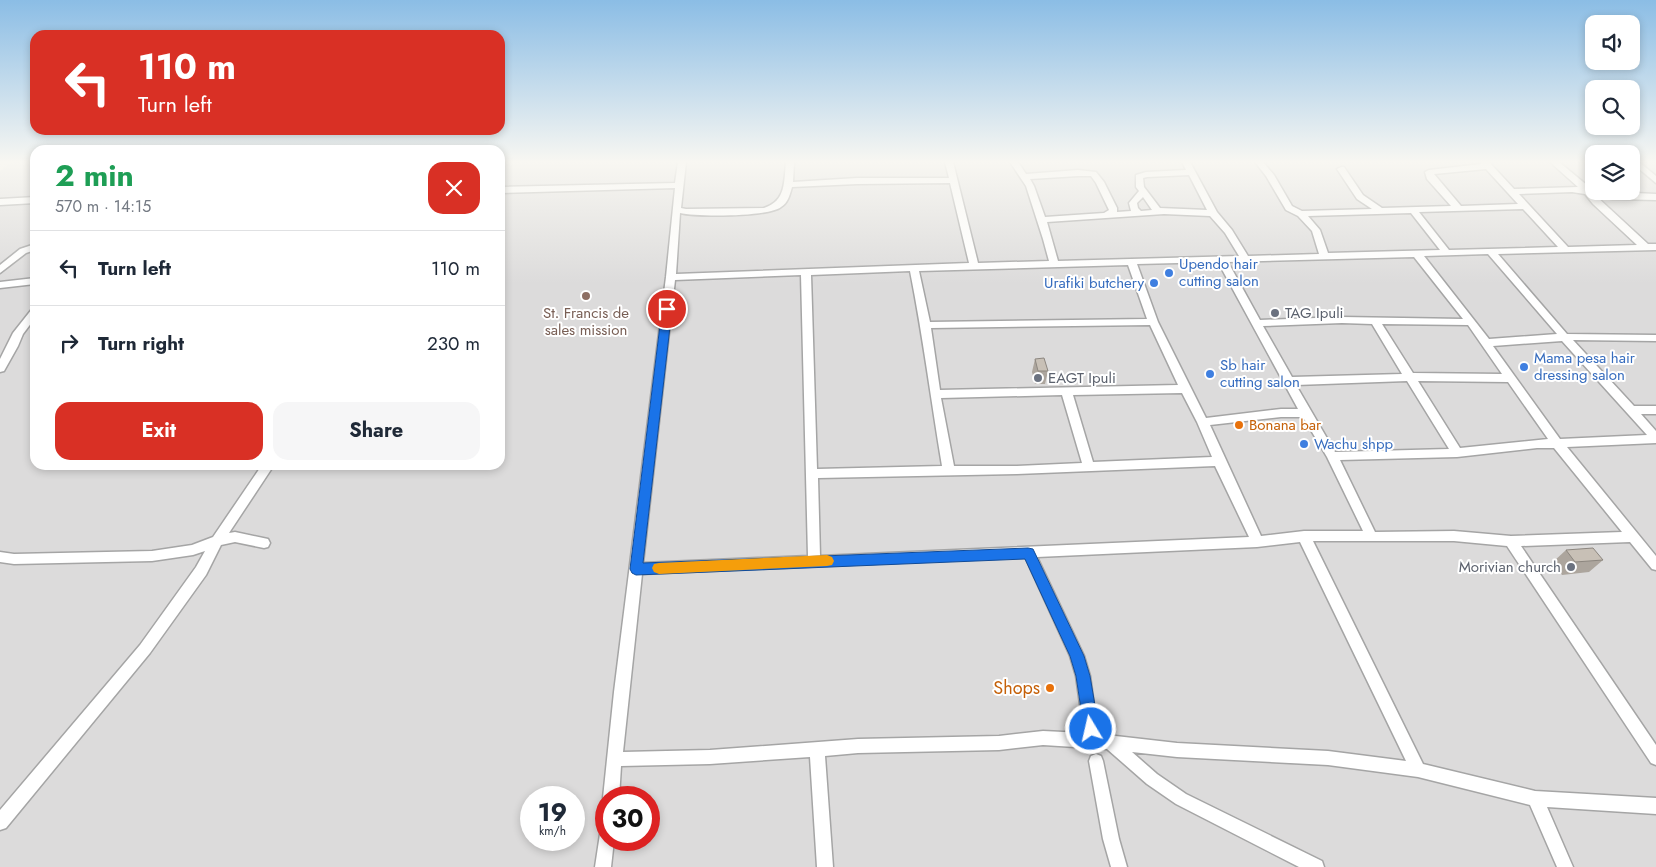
<!DOCTYPE html>
<meta charset="utf-8">
<style>
body{margin:0;font-family:Jost,sans-serif;background:#f6f6f7;color:#1f2937;height:100vh;display:flex;flex-direction:column;font-size:19px;white-space:nowrap}
*{box-sizing:border-box;margin:0}
p{font-size:16px;color:#747a83}
.icon{flex:none;width:28px;height:28px;fill:none;stroke:currentColor;stroke-width:2;stroke-linecap:round;stroke-linejoin:round}
.map{position:relative;flex:1;overflow:hidden}
.sheet{position:absolute;left:30px;top:145px;width:475px;height:325px;display:flex;flex-direction:column;background:#fff;border-radius:15px;box-shadow:0 2px 8px #0003}
.sheet>*{flex:none}
.hud{position:absolute;left:30px;top:30px;width:475px;height:105px;border-radius:15px;box-shadow:0 2px 8px #0003;background:#d93025;color:#fff;overflow:hidden}
.tools{position:absolute;left:1585px;top:15px;display:grid;gap:10px}
.tools a{display:grid;place-items:center;width:55px;height:55px;border-radius:10px;background:#fff;box-shadow:0 2px 8px #0003;font-size:25px}
.speed{position:absolute;left:520px;top:786px;display:flex;gap:10px;font-size:25px;font-weight:700;text-align:center}
.speed>*{display:grid;place-content:center;width:65px;height:65px;border-radius:50%;background:#fff;box-shadow:0 2px 8px #0003;line-height:1}
.speed small{font-size:12px;font-weight:400}
.speed .limit{border:8px solid #d22;background:#fff;color:#111}
.pin{position:absolute;display:grid;place-items:center;width:42px;height:42px;color:#fff;margin:-21px;border:2px solid #fff;border-radius:50%;box-shadow:0 1px 5px #0007}
.me{position:absolute;width:55px;margin:-28px;rotate:351deg;stroke-linejoin:round;filter:drop-shadow(0 0 4px #0008)}
.turn{display:flex;align-items:center;gap:18px;height:105px;padding:0 25px;font-size:22px}
.turn .icon{width:65px;height:65px;stroke-width:2.5}
.turn b{display:block;font-size:35px;line-height:42px}
.round{display:grid;place-items:center;flex:none;width:52px;height:52px;border-radius:15px;background:#f6f6f7}
.headline{display:flex;align-items:center;justify-content:space-between;height:85px;padding:0 25px}
h1{font-size:30px;font-weight:700;line-height:38px;color:#1e9e55}
.action{display:flex;gap:10px;margin-top:auto;padding:10px 25px}
.action a{flex:1;height:58px;border-radius:15px;background:#d93025;color:#fff;font-size:20px;font-weight:700;line-height:58px;text-align:center}
.action a+a{background:#f6f6f7;color:#1f2937}
ul{padding:0;list-style:none}
li{display:flex;align-items:center;gap:15px;height:75px;padding:0 25px;border-top:1px solid #e0e1e3}
li div{flex:1}
li b{display:block;font-size:19px}
li em{font-style:normal}
.map>svg:first-child{display:block}
.residential{fill:#dcdbdb;fill-rule:evenodd}
.lines{fill:none;stroke-linecap:round;stroke-linejoin:round}
.street-casing{stroke:#a5a5a5;stroke-width:3}
.street{fill:#fff;fill-rule:evenodd}
.wall{fill:#aca59d}
.building{fill:#c8c0b6;stroke:#8c867f}
.route{fill:#1a73e8;stroke:#114b97}
.slow{fill:#f59e0b}
.shop-dot{fill:#3f7fe0;stroke:#fff;stroke-width:2}
.education-dot{fill:#8d6e63;stroke:#fff;stroke-width:2}
.worship-dot{fill:#6b7280;stroke:#fff;stroke-width:2}
.food-dot{fill:#e8710a;stroke:#fff;stroke-width:2}
.labels{text-anchor:middle;stroke-width:4;stroke-linejoin:round;paint-order:stroke}
.shop-label{font-size:15px;fill:#366cbe;stroke:#fff;text-anchor:start}
.education-label{font-size:15px;fill:#785e54;stroke:#fff}
.worship-label{font-size:15px;fill:#5b616d;stroke:#fff;text-anchor:start}
.food-label{font-size:15px;fill:#c56008;stroke:#fff;text-anchor:start}
.near-food-label{font-size:18px;fill:#c56008;stroke:#fff;text-anchor:end}
</style>
<div class="map">
<svg width="1656" height="867" viewBox="0 0 1656 867">
<rect width="100%" height="100%" fill="#f0ede3"/>
<path class="residential" d="M12 162H35V465H500V162H1594V191H1631V162H1656V867H0V171ZM531 798H574V840H531ZM606 798H649V840H606Z"/>
<g class="lines">
<defs>
<g id="street">
<path d="M678 162H686L681 208 686 209 764 208C786 201 784 182 786 162H794L793 182 857 178H949L945 162H953L978 263 1049 261 1043 239 1026 186 1010 162H1018L1026 174 1078 170 1096 172 1104 182 1117 208V212L1131 211 1129 203 1139 191 1136 187V175L1146 172 1186 170 1182 162H1190L1217 212 1232 230 1248 256 1319 254 1312 231 1298 216 1286 210 1266 176 1255 162H1263L1274 175 1292 206 1302 211 1372 209 1357 199 1337 169 1341 167H1344L1363 195 1382 208 1451 206 1427 179 1425 172 1429 170 1481 164 1480 162H1489L1514 189 1578 187 1550 162H1559L1594 191 1656 194V200L1612 199 1596 196 1648 244H1656V250L1498 254 1567 334 1656 335V341L1573 340 1634 406H1656V414H1641L1656 431V443L1567 447 1656 556V570L1652 569 1630 542 1521 546 1656 745V765L1651 763 1507 546 1454 541H1313L1423 764 1535 791 1656 798V814L1547 807 1573 867H1557L1530 805 1418 777 1328 765 1177 757 1132 752 1157 774 1186 794 1322 861 1324 867H1299L1176 804 1147 784 1107 749 1043 745 999 750 858 753 825 756 833 867H817L810 757 710 764 621 766 619 798H606V803L603 798 614 692 666 277 675 188 500 193V187L675 183ZM1486 169 1518 204 1461 206 1434 174ZM1189 175 1207 210 1160 208 1144 187 1143 178 1147 177ZM1078 176H1091L1096 183 1109 210 1104 213 1045 217 1034 186 1030 179ZM950 183 969 263 676 274 680 213C696 217 769 217 781 207 788 203 790 194 792 187L857 184ZM1572 192 1585 194 1593 204 1637 245 1568 247 1519 194ZM1143 197 1152 210 1141 211 1138 208 1137 203ZM1523 209 1558 247 1449 250 1419 212ZM1411 213 1440 250 1328 253 1320 230 1308 216ZM1164 214 1210 216 1225 233 1239 256 1058 261 1047 222ZM1488 254 1557 334 1489 339 1424 256ZM1414 257 1463 319 1342 317 1260 320 1228 262ZM1218 262 1298 409H1281L1206 418 1158 322 1137 264ZM1128 265 1147 319 930 322 919 271ZM910 271C923 336 931 401 942 466L817 469 811 275ZM801 275 808 556 643 563 675 280ZM1342 323 1372 324 1402 374 1292 377 1263 326ZM1382 324 1468 325 1502 374 1413 373ZM1150 325 1178 385 940 390 931 328ZM1562 341 1647 435 1560 439 1493 346ZM1407 381 1449 449 1335 452 1296 385ZM1418 381 1508 382 1548 439 1460 448ZM1182 393 1197 422 1212 457 1093 462 1073 395ZM1062 395 1082 463 1017 466H954L941 398ZM1281 417H1303L1327 457 1363 531H1304L1261 536 1210 425ZM1537 448H1554L1622 532 1511 536 1454 531 1375 532 1340 460 1457 457ZM1215 466 1249 537 820 556 818 478 1017 474ZM1300 542 1406 761 1328 751 1177 743 1098 734 1090 676 1084 656 1037 557 1257 547ZM1025 557 1070 656 1076 676 1084 733 1043 731 999 736 858 739 710 750 623 752 642 574Z"/>
<path d="M1631 162H1639L1656 176V183Z"/>
<path d="M35 197V203L0 205V199Z"/>
<path d="M35 244V250L26 253 0 273V265L20 249Z"/>
<path d="M35 278V284L0 288V282Z"/>
<path d="M35 308V318L23 334 18 346 4 371 0 372V359L13 333 32 309Z"/>
<path d="M262 465H274L229 533 235 532 268 539 270 543 268 547 264 548 235 542 221 545 206 575 150 653 6 828 0 830V810L140 645 196 567 205 551 193 555 152 561 14 564 0 562V552L14 554 152 551 192 545 213 537Z"/>
<path d="M1096 754 1101 756 1103 761 1119 839 1127 867H1111L1103 839 1089 761 1091 756Z"/>
<path d="M606 832V840H614L611 867H595L600 834Z"/>
</g>
</defs>
<use href="#street" class="street-casing"/>
<use href="#street" class="street"/>
</g>
<g class="wall">
<path d="M1035 359 1048 371 1045 384H1035L1032 372Z"/>
<path d="M1566 550 1603 560 1589 572 1562 575 1553 562Z"/>
</g>
<g class="building">
<path d="M1044 358 1048 371H1038L1035 359Z"/>
<path d="M1593 548 1603 560 1575 562 1566 550Z"/>
</g>
<linearGradient id="sky" x2="0" y2="1"><stop stop-color="#8bbde5"/><stop offset="0.57" stop-color="#f8f7f2"/><stop offset="1" stop-color="#f8f7f2" stop-opacity="0"/></linearGradient>
<rect width="1656" height="284" fill="url(#sky)"/>
<path class="route" d="M667 306 672 309 643 563 1028 548 1033 549 1084 656 1090 676 1099 729 1096 734 1091 736 1086 734 1084 729 1076 676 1070 656 1025 559 636 575 632 573 630 569 662 309Z"/>
<path class="slow" d="M827 555 832 557 834 561 832 565 827 566 659 574 654 572 652 568 654 564 659 563Z"/>
<g class="shop-dot">
<circle cx="1169" cy="273" r="5"/>
<circle cx="1154" cy="283" r="5"/>
<circle cx="1524" cy="367" r="5"/>
<circle cx="1210" cy="374" r="5"/>
<circle cx="1304" cy="444" r="5"/>
</g>
<circle class="education-dot" cx="586" cy="296" r="5"/>
<g class="worship-dot">
<circle cx="1275" cy="313" r="5"/>
<circle cx="1038" cy="378" r="5"/>
<circle cx="1571" cy="567" r="5"/>
</g>
<g class="food-dot">
<circle cx="1239" cy="425" r="5"/>
<circle cx="1050" cy="688" r="5"/>
</g>
<g class="labels">
<g class="shop-label">
<text x="1179" y="269">Upendo hair<tspan x="1179" dy="17">cutting salon</tspan></text>
<text x="1144" y="288" text-anchor="end">Urafiki butchery</text>
<text x="1534" y="363">Mama pesa hair<tspan x="1534" dy="17">dressing salon</tspan></text>
<text x="1220" y="370">Sb hair<tspan x="1220" dy="17">cutting salon</tspan></text>
<text x="1314" y="449">Wachu shpp</text>
</g>
<g class="education-label">
<text x="586" y="318">St. Francis de<tspan x="586" dy="17">sales mission</tspan></text>
</g>
<g class="worship-label">
<text x="1285" y="318">TAG Ipuli</text>
<text x="1048" y="383">EAGT Ipuli</text>
<text x="1561" y="572" text-anchor="end">Morivian church</text>
</g>
<g class="food-label">
<text x="1249" y="430">Bonana bar</text>
</g>
<g class="near-food-label">
<text x="1040" y="694">Shops</text>
</g>
</g>
</svg>
<div class="tools">
<a><svg class="icon" aria-label="sound" viewBox="0 0 24 24"><path d="M4 9h4l5-4v14l-5-4H4zM17 9q2 3 0 6"/></svg></a>
<a><svg class="icon" aria-label="search" viewBox="0 0 24 24"><circle cx="10" cy="10" r="6"/><path d="M15 15l6 6"/></svg></a>
<a><svg class="icon" aria-label="layers" viewBox="0 0 24 24"><path d="M12 4l9 5-9 5-9-5zM3 14l9 5 9-5"/></svg></a>
</div>
<div class="speed"><div>19<small>km/h</small></div><div class="limit">30</div></div>
<div class="pin" style="left:667px;top:309px;background:#d93025"><svg class="icon" aria-label="arrive" viewBox="0 0 24 24"><path d="M6 21V4h12l-3 4 3 4H6"/></svg></div>
<svg class="me" style="left:1091px;top:729px" viewBox="-20 -20 40 40"><circle r="17" fill="#1a73e8" stroke="#fff" stroke-width="3"/><path d="M0-11L8 9 0 5-8 9z" fill="#fff"/></svg>
<div class="hud">
<div class="turn"><svg class="icon" aria-label="left" viewBox="0 0 24 24"><path d="M17 20v-9H6M10 6l-5 5 5 5"/></svg><div><b>110 m</b>Turn left</div></div>
</div>
<section class="sheet">
<div class="headline"><div><h1>2 min</h1><p>570 m · 14:15</p></div><a class="round" style="background:#d93025;color:#fff"><svg class="icon" aria-label="close" viewBox="0 0 24 24"><path d="M6 6l12 12M18 6L6 18"/></svg></a></div>
<ul>
<li><svg class="icon" aria-label="left" viewBox="0 0 24 24"><path d="M17 20v-9H6M10 6l-5 5 5 5"/></svg><div><b>Turn left</b></div><em>110 m</em></li>
<li><svg class="icon" aria-label="right" viewBox="0 0 24 24"><path d="M7 20v-9h11M14 6l5 5-5 5"/></svg><div><b>Turn right</b></div><em>230 m</em></li>
</ul>
<div class="action"><a>Exit</a><a>Share</a></div>
</section>
</div>
